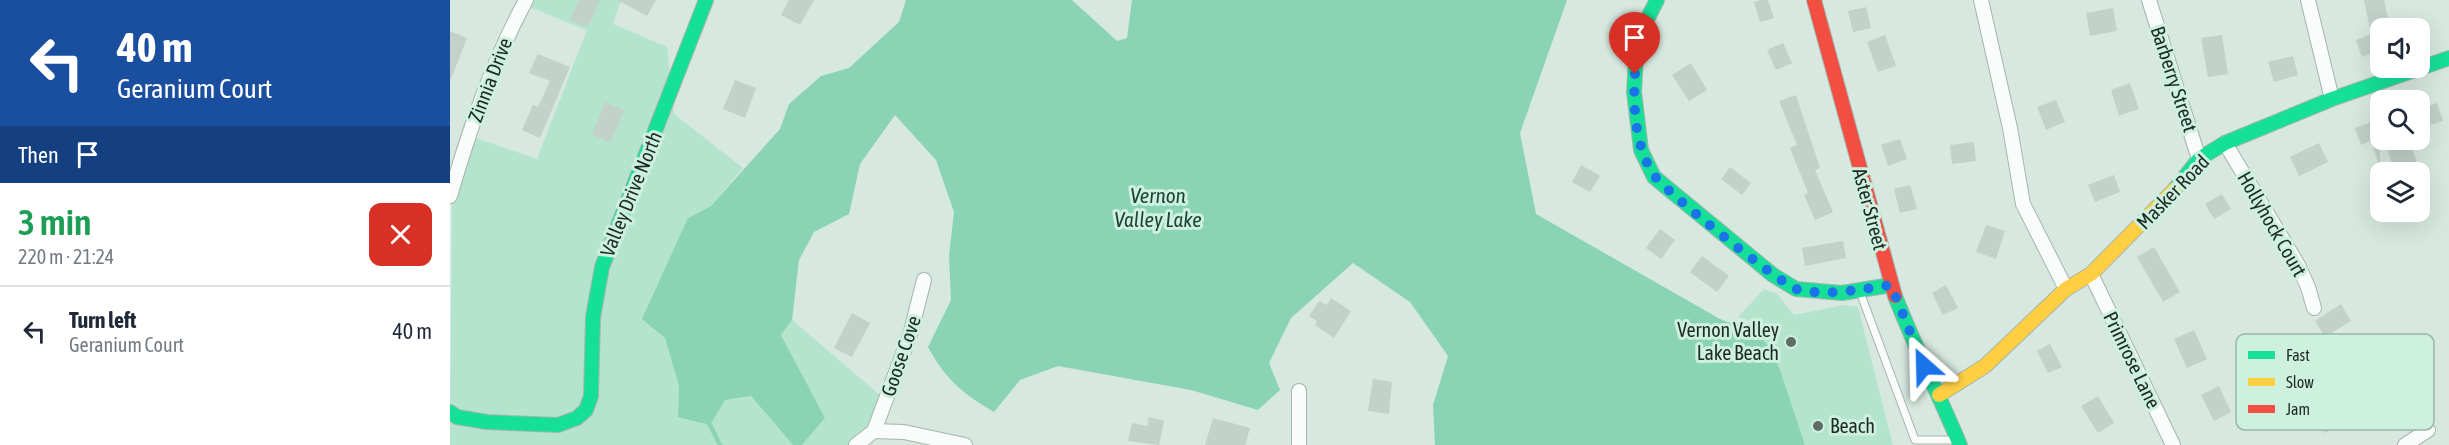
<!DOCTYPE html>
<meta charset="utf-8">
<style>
body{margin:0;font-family:"Asap Condensed",sans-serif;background:#f6f6f7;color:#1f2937;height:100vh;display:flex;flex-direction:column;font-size:22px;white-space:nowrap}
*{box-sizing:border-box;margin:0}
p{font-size:20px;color:#747a83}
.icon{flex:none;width:33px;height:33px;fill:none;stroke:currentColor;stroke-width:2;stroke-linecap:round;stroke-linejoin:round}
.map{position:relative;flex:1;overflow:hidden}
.sheet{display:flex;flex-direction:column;background:#fff;width:450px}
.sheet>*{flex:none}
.banner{background:#1a4fa0;color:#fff;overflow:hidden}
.tools{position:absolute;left:1920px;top:18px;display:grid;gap:12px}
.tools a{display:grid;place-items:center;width:60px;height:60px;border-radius:12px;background:#fff;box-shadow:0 6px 24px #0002;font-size:30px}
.pin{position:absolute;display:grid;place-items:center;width:51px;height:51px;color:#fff;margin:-62px -26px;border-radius:50% 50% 50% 0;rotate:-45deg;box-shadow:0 0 6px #0007}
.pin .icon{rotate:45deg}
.me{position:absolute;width:66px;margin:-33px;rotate:335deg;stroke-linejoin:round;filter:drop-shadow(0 0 4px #0008)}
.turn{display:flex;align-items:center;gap:21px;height:126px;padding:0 18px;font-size:27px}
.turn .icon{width:78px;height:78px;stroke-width:2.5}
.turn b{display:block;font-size:42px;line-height:51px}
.then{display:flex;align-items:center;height:57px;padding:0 18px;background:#0003;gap:12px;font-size:22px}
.round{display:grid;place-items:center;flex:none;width:63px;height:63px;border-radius:12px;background:#f6f6f7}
.summary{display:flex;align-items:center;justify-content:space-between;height:102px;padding:0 18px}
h1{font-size:36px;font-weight:600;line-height:45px;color:#1e9e55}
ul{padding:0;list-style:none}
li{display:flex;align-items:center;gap:18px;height:90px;padding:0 18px;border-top:2px solid #e0e1e3}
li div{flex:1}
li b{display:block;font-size:22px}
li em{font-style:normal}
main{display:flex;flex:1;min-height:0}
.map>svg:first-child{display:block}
.green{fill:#b4e4ce}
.water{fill:#8ad4b5}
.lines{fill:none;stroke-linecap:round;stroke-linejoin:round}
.stream{stroke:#8ad4b5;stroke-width:4.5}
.building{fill:#c2d1ca}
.lane-casing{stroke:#a5b4ac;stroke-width:9}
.street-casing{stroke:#a5b4ac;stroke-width:16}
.fast-casing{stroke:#a5b4ac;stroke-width:16}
.slow-casing{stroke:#a5b4ac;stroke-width:16}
.jam-casing{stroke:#a5b4ac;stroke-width:16}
.lane{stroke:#f9fcfa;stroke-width:7}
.street{stroke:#f9fcfa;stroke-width:14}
.fast{stroke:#16e098;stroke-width:14}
.slow{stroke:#ffcf43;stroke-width:14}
.jam{stroke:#f24e42;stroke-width:14}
.route{stroke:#1a73e8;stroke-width:10;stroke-dasharray:0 18}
.poi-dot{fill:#5e6d66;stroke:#cef0df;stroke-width:2}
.labels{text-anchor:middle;stroke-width:6;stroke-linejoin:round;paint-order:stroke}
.street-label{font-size:20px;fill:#1e2b25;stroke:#cef0df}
.poi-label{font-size:20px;fill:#1e2b25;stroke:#cef0df;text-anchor:end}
.water-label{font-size:21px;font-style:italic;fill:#1b4635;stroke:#cef0df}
.key{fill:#cef0df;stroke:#99b5a7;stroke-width:1.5}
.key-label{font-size:16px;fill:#1e2b25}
</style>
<main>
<section class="sheet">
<div class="banner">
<div class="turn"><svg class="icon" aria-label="left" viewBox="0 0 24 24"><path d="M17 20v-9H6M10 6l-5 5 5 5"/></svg><div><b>40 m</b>Geranium Court</div></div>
<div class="then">Then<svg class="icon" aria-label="arrive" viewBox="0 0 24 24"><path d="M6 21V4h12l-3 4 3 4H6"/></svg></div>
</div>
<div class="summary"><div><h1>3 min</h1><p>220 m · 21:24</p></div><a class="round" style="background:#d93025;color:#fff"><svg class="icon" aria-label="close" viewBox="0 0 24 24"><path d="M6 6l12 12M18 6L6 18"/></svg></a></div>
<ul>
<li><svg class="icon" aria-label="left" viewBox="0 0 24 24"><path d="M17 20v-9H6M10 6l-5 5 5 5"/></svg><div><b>Turn left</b><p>Geranium Court</p></div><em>40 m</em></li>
</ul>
</section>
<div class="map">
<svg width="1999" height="445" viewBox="0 0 1999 445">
<rect width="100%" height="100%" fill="#d6e8df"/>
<g class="green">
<path d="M80 0H171L163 24 217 47 224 114 293 168 261 206 238 218 215 338 229 386 228 417 275 400 301 396 343 445H0L2 203 23 137 87 159 137 30 77 6Z"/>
<path d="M1314 289 1327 294 1344 315 1394 305 1408 307 1443 445H1355L1322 351 1300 321 1288 317Z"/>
<path d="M342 320 439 403 417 445H352L375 418 331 335Z"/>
</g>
<path class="water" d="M456 0H622L667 41 677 38 682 0H1117L1070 133 1086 214 1270 319 1309 334 1322 351 1331 373 1355 445H985L983 405 998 356 960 302 903 263 841 318 819 363 830 390 808 410 741 390 608 366 570 380 544 412C512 393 496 380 478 347L501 300 499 256 504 212 486 160 445 115 410 164 399 214 364 232 349 260 342 320 331 335 375 418 352 445H343L301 396 275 400 260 425 228 417 229 386 215 338 192 319 238 218 261 206 330 129 339 104 371 76 399 68 449 22Z"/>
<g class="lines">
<path class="stream" d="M260 425 270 445"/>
</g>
<g class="building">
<path d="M129 0H150L138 27 120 20Z"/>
<path d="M167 0H206L197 16Z"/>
<path d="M339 0H364L350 25 331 15Z"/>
<path d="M1310 0H1318L1324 18 1310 22 1304 2Z"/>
<path d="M1914 0H1934L1940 28H1930V54L1925 55V52L1912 57 1906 40 1921 34Z"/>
<path d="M1416 7 1421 28 1403 32 1398 11Z"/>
<path d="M1663 8 1667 31 1640 36 1636 13Z"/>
<path d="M0 31 17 38 1 79H0Z"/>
<path d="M1435 35 1446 66 1428 72 1417 42Z"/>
<path d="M1772 35 1778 74 1758 77 1751 38Z"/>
<path d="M1333 43 1342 63 1326 70 1317 50Z"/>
<path d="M88 54 120 67 90 138 72 130 83 105 88 107 100 81 79 73Z"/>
<path d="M1843 56 1848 75 1824 82 1818 62Z"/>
<path d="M1241 63 1257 90 1239 101 1222 75Z"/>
<path d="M285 80 306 88 295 118 273 109Z"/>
<path d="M1680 83 1689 109 1669 116 1661 90Z"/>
<path d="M1346 95 1370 168 1365 170 1383 212 1365 220 1354 195 1358 193 1340 148 1347 145 1329 101Z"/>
<path d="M1606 100 1615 122 1596 130 1587 107Z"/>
<path d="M155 102 174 110 161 142 142 135Z"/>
<path d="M1987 103 1993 121 1970 128V109Z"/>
<path d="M1930 119V164H1929L1921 141 1911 145 1905 128Z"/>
<path d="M1450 139 1457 159 1438 166 1431 145Z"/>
<path d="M1934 140H1959L1968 166 1945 172Z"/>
<path d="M1524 142 1526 161 1502 164 1500 145Z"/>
<path d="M1869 143 1878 162 1849 176 1840 157Z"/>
<path d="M1131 165 1150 176 1140 192 1122 182Z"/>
<path d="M1280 167 1301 183 1292 195 1271 179Z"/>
<path d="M1664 175 1670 192 1645 202 1638 185Z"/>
<path d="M1460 185 1467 209 1450 213 1444 189Z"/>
<path d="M1772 194 1781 209 1764 219 1755 204Z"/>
<path d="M1536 225 1555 231 1546 259 1526 252Z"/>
<path d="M1210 229 1225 240 1211 259 1196 248Z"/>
<path d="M1393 241 1396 258 1355 266 1352 248Z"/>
<path d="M1704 247 1730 292 1713 302 1687 257Z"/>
<path d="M1252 256 1279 276 1267 292 1240 272Z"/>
<path d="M1496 285 1508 308 1493 315 1482 293Z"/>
<path d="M881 298 901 311 884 338 865 325 867 321 859 316 869 301 877 305Z"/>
<path d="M1891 304 1901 321 1875 337 1865 321Z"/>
<path d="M402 313 420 323 402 357 384 348Z"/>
<path d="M1744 330 1757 359 1737 368 1724 339Z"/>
<path d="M1600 344 1612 367 1598 373 1587 351Z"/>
<path d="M923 379 942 382 939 414 918 411Z"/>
<path d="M1769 386 1781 412 1764 421 1751 395Z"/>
<path d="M1648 396 1664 423 1648 433 1631 406Z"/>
<path d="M1893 405 1900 423 1874 433 1867 416Z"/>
<path d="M699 417 714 421 709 445 678 441 682 423 697 426Z"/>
<path d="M763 418 800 428 795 445H755Z"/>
</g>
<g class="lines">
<defs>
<path id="lane" d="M1410 292 1465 440H1506"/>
<g id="street">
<path d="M1531 0 1560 128 1573 204 1616 289"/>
<path d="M1699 0 1749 159"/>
<path d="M1858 0 1882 99"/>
<path d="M1775 143 1848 265 1858 287 1864 308"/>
<path d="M0 196C20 128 42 63 76 0"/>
<path d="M1641 274 1723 445"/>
<path d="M424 431 460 335 474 280"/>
<path d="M424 431 454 432 515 445"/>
<path d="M406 445 424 431"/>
<path d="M849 445V391"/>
<path d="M1955 445 1978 430"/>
</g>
<g id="fast">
<path d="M1207 0 1187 39 1184 92 1191 150 1204 177 1323 275 1346 289 1392 293 1441 285"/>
<path d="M1725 189 1749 159 1775 143 1882 99 1999 58"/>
<path d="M1445 296C1465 347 1489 395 1510 445"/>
<path d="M0 412 7 417 37 422 108 425 127 418 136 410 141 396 143 317 152 267 256 0"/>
</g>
<path id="slow" d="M1489 395 1535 366 1616 289 1641 274 1725 189"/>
<path id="jam" d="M1364 0 1445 296"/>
</defs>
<use href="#lane" class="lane-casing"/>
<use href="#street" class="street-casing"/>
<use href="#fast" class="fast-casing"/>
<use href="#slow" class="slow-casing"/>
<use href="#jam" class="jam-casing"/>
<use href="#lane" class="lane"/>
<use href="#street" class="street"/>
<use href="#fast" class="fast"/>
<use href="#slow" class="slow"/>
<use href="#jam" class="jam"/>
</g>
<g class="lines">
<path class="route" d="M1185 74C1183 107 1185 147 1204 175 1212 189 1331 284 1346 289 1373 297 1413 289 1441 285L1474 366"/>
</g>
<g class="poi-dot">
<circle cx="1341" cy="342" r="6"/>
<circle cx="1368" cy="426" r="6"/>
</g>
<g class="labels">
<g class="street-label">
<text transform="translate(1724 79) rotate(72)" y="7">Barberry Street</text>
<text transform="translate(40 80) rotate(-69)" y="7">Zinnia Drive</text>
<text transform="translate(1723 192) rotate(-46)" y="7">Masker Road</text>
<text transform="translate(181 194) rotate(-68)" y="7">Valley Drive North</text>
<text transform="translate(1420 209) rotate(75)" y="7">Aster Street</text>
<text transform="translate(1822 224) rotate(60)" y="7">Hollyhock Court</text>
<text transform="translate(451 356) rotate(-71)" y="7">Goose Cove</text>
<text transform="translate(1682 360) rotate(64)" y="7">Primrose Lane</text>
</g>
<g class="poi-label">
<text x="1329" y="337">Vernon Valley<tspan x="1329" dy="23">Lake Beach</tspan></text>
<text x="1380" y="433" text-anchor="start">Beach</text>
</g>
<g class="water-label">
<text x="708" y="203">Vernon<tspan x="708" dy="24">Valley Lake</tspan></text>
</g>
</g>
<rect x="1786" y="334" width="198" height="96" rx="9" class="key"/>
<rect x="1798" y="351" width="27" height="8" fill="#16e098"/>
<rect x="1798" y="378" width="27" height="8" fill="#ffcf43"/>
<rect x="1798" y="405" width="27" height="8" fill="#f24e42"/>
<g class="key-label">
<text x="1836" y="361">Fast</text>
<text x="1836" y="388">Slow</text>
<text x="1836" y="415">Jam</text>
</g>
</svg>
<div class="tools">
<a><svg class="icon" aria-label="sound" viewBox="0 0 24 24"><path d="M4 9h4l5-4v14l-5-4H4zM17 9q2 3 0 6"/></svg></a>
<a><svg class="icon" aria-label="search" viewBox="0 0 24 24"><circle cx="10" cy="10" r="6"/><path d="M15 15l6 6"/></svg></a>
<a><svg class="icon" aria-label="layers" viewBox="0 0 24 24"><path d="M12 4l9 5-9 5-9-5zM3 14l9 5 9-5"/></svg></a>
</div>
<div class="pin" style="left:1185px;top:74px;background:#d93025"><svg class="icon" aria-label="arrive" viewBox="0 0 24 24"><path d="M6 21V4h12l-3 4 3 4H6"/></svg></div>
<svg class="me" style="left:1474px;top:366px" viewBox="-20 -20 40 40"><path d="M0-17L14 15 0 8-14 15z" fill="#1a73e8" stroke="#fff" stroke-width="4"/></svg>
</div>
</main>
